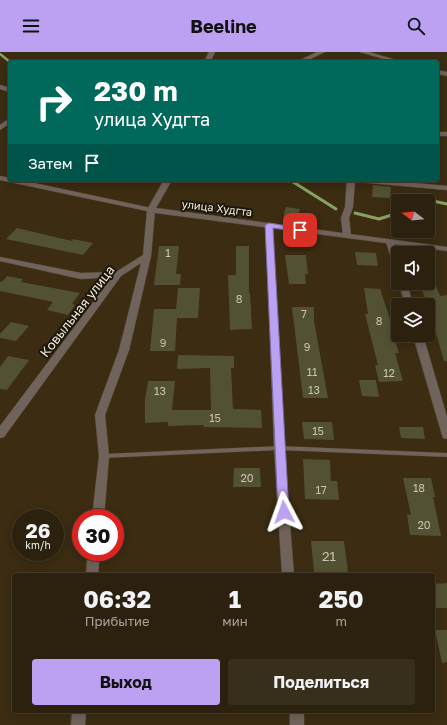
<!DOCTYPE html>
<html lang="ru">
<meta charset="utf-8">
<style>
body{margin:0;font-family:"Golos Text",sans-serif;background:#382e1c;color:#f1f3f6;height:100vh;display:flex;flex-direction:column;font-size:15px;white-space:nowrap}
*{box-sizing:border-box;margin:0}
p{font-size:13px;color:#a6a39e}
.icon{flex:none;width:22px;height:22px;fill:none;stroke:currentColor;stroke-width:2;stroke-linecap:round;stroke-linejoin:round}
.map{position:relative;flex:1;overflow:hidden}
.drawer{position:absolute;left:12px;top:521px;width:423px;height:140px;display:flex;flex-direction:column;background:#2c210e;border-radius:4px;box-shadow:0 2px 10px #0003,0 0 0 1px #483e2e}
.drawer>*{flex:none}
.top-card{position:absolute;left:8px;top:8px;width:431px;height:122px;border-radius:4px;box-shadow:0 2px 10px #0003,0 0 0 1px #483e2e;background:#00695c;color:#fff;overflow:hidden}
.needle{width:26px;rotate:286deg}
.buttons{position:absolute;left:391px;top:142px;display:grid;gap:8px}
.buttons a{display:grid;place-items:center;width:44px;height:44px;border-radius:4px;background:#2c210e;box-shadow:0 2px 10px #0003,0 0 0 1px #483e2e;font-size:20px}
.speed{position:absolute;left:12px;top:457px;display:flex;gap:8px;font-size:20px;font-weight:700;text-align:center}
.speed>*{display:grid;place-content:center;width:52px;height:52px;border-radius:50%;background:#2c210e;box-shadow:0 2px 10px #0003,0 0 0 1px #483e2e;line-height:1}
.speed small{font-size:10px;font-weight:400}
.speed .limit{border:6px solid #d22;background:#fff;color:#111}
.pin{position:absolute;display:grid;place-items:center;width:34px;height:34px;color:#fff;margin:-17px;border-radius:8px;box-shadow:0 2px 6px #0006}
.me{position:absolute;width:44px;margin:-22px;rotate:356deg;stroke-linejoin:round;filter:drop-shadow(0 0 3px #0008)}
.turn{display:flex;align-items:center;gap:14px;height:84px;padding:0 20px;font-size:18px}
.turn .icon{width:52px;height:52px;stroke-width:2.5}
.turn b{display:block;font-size:28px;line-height:34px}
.then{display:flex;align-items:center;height:38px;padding:0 20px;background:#0003;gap:8px;font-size:15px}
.eta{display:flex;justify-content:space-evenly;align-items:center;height:68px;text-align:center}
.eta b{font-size:24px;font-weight:700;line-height:28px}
.cta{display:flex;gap:8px;margin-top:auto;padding:8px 20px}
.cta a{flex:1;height:46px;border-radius:4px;background:#bca0f2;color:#111;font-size:16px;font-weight:700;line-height:46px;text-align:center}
.cta a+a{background:#382e1c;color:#f1f3f6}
header{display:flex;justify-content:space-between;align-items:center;height:52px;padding:0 20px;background:#bca0f2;color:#111;font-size:18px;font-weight:700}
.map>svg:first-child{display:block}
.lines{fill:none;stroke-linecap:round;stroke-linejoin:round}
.stream-far1{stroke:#86a363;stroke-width:2.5}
.stream{stroke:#86a363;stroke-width:3}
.building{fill:#525133}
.service-casing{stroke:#584a32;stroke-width:0.5}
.minor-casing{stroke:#584a32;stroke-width:1}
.tertiary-casing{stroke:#584a32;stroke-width:1}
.service{fill:#70635c;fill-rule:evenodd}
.minor{fill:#70635c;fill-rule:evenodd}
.tertiary{fill:#70635c;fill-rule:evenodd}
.route{fill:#bca0f2;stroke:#7a689d}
.labels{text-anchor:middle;stroke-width:4;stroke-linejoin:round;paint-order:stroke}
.far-street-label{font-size:11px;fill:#f2e9d9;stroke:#1d160b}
.number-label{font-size:11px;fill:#cac3b0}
.street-label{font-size:13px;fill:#f2e9d9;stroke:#1d160b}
.near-number-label{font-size:13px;fill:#cac3b0}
</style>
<header><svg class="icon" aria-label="menu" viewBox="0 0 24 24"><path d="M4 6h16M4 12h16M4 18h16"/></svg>Beeline<svg class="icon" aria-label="search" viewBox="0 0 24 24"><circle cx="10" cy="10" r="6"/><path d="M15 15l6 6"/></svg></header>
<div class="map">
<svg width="447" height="673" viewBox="0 0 447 673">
<rect width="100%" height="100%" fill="#3b2c12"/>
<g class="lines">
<path class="stream-far1" d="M0 2 10 10"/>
<g class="stream">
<path d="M290 128 336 157"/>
<path d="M428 151 433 149 447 152"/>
<path d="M355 161 379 167 398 161"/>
</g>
</g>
<g class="building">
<path d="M373 133 391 135 390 146 372 145Z"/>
<path d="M286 155 300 157 297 167 283 165Z"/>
<path d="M17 176 72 189 73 187 93 191 83 203 6 187Z"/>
<path d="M159 194H179L176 222H181L180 233H154Z"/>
<path d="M236 194H249V241H250L252 277 230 278 228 223H236Z"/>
<path d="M355 200 376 201 378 214 357 213Z"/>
<path d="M285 203H306L308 222H305L306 232H289Z"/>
<path d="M7 224 23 227 21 230 80 241 72 252 75 253 68 263 47 258 53 250 0 239V230L3 229Z"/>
<path d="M419 231H435L440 244 447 243V309H444L428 253Z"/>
<path d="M178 236H200L198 266H177L175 299H150L154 257H176Z"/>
<path d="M364 236 380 237 393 276H391L399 301H395L403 329 379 330 375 313H378L365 262H368Z"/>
<path d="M292 255H314V269L328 346H303Z"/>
<path d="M11 270 29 274 16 289 0 286V282Z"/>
<path d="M178 303 234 304V316H231L233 357 261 358 262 376 203 375 204 373 168 374V370L145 371V348L148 329H175L172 358H211L210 316 177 317Z"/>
<path d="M8 304 29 308 7 338 0 337V315Z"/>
<path d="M359 328H376L379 345 362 344Z"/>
<path d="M302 370H332L334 388 304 387Z"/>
<path d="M399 375H423L425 387 401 386Z"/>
<path d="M303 407 330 408 331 429H337L339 448 305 447Z"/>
<path d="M234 416H260L261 435H233Z"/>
<path d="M403 426H431L435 445H433L441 484 410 483 407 462 411 463Z"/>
<path d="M311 489H344L348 520H314Z"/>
<path d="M447 531V556H433V532Z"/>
<path d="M435 578H447V610L442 611Z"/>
</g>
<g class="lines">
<defs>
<path id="service" d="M279 394 447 401V405L279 398 104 406H102L101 404 102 402H104Z"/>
<g id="minor">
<path d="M317 0H325L304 10H296Z"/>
<path d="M360 0H369L403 10H394Z"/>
<path d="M437 18 447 20V24L437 22Z"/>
<path d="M0 33 10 36V40L0 37Z"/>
<path d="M10 66V71L0 78V73Z"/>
<rect x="437" y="80" width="10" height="4"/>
<path d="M0 124 10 126V128H20L151 156 155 158 151 204 129 298 105 363 109 404 104 466H92L99 404 95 363 119 298 141 211 121 224 4 385 0 386V374L112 225 81 227 0 209V205L81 221 116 220 143 203 147 159 0 128Z"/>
<path d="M347 128H382L447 134V138L358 130 355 128 353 155 349 166 351 184 347 186 343 184 341 166 345 155Z"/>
<path d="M266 171H269L273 173 284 396 294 523H282L274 396Z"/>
<path d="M387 188H393L394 190 398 202V217L394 215 386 190Z"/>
<path d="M399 231H407L413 253H405Z"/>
<path d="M413 283H423L447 365V387L443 386 442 383Z"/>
<path d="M88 500H100L98 523H86Z"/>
<path d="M72 659H86L85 673H71Z"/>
<rect x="290" y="659" width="14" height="14"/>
</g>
<g id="tertiary">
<path d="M209 0H215L210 10H204Z"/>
<path d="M164 128H172L156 156 447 195V199L148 160 147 158Z"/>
</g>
</defs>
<use href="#service" class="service-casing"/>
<use href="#minor" class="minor-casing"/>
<use href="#tertiary" class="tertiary-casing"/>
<use href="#service" class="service"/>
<use href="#minor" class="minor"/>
<use href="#tertiary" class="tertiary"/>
</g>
<path class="route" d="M269 171 300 176 304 178 300 180 273 176 289 460 287 463 284 464 280 463 278 460 265 173Z"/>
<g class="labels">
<g class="far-street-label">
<text transform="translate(217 156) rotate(7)" y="4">улица Худгта</text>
</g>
<g class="number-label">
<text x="168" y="205">1</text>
<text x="239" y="251">8</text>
<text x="304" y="266">7</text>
<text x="379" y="273">8</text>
<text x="163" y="295">9</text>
<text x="307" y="299">9</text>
<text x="312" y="324">11</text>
<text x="389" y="325">12</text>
<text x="314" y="342">13</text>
<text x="160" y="343">13</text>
<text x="215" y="370">15</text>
<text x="318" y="383">15</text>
<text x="247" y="430">20</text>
<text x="419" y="440">18</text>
<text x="321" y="442">17</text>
<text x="424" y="477">20</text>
</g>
<g class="street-label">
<text transform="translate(77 259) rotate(-52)" y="5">Ковыльная улица</text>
</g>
<g class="near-number-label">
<text x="329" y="509">21</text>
</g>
</g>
</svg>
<div class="buttons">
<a><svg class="needle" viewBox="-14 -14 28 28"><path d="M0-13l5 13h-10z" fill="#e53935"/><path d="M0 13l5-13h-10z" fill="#a6a39e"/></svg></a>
<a><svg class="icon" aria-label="sound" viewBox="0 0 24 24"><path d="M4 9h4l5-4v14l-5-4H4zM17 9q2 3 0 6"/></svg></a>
<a><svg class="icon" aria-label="layers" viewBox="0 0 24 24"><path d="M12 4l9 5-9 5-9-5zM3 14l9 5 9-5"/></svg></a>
</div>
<div class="speed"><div>26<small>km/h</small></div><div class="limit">30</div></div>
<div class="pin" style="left:300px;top:178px;background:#d93025"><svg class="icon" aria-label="arrive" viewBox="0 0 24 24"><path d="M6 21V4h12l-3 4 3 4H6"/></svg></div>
<svg class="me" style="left:284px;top:460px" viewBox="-20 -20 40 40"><path d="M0-17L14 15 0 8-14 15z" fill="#bca0f2" stroke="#fff" stroke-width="4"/></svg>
<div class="top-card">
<div class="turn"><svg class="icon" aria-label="right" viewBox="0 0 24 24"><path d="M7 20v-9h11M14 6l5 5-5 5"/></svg><div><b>230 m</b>улица Худгта</div></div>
<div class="then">Затем<svg class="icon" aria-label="arrive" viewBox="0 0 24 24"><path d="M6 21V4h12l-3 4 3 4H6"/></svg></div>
</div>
<section class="drawer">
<div class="eta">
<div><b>06:32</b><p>Прибытие</p></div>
<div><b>1</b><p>мин</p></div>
<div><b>250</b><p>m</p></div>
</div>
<div class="cta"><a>Выход</a><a>Поделиться</a></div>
</section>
</div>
